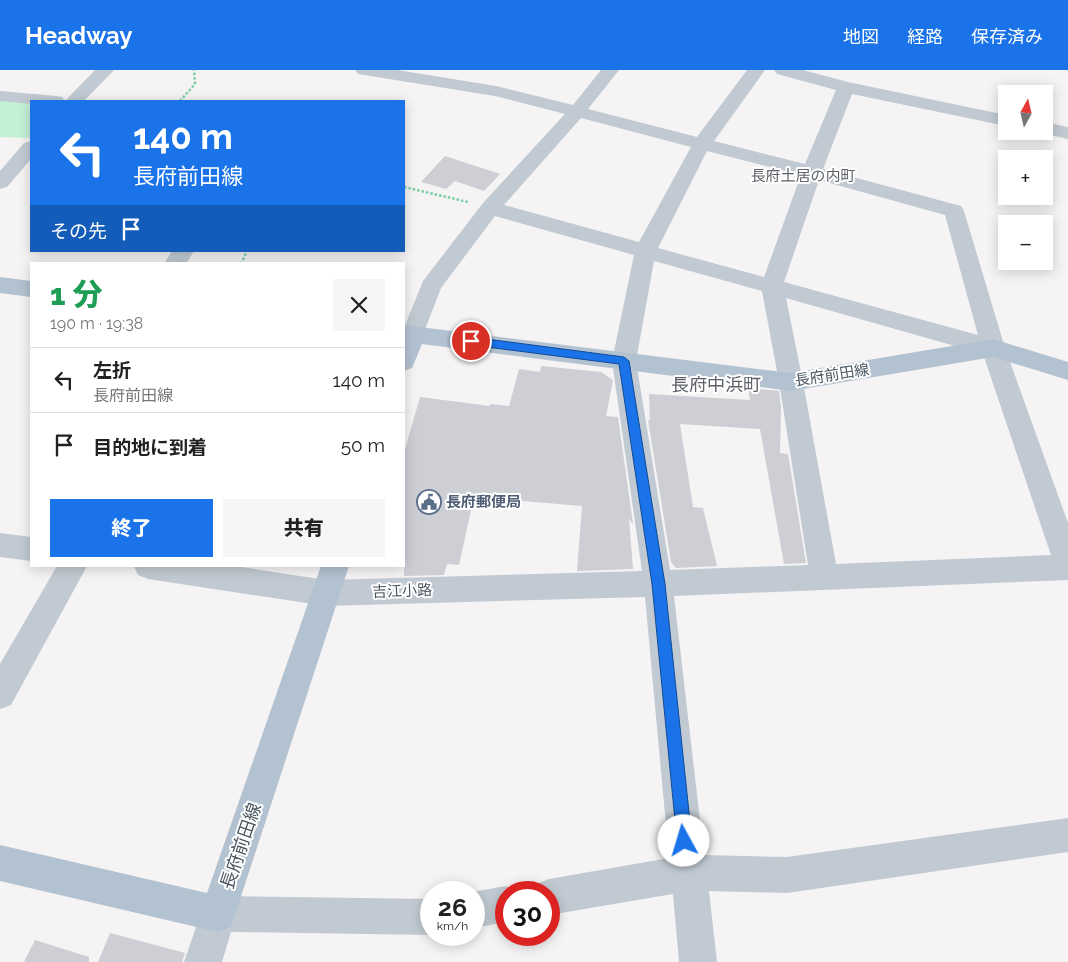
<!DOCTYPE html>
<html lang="ja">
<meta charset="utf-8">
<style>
body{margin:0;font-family:Raleway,"Noto Sans JP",sans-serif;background:#f6f6f6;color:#222;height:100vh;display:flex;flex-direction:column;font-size:19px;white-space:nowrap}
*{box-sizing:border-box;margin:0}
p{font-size:16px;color:#767676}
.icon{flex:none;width:28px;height:28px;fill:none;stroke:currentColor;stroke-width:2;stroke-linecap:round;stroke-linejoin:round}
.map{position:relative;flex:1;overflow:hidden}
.side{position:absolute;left:30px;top:192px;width:375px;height:305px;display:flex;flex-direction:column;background:#fff;border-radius:0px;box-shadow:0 2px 12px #0003}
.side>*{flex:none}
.banner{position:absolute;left:30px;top:30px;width:375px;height:152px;border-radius:0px;box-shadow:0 2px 12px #0003;background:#1a73e8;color:#fff;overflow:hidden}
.needle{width:32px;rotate:8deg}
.buttons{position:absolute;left:998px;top:15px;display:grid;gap:10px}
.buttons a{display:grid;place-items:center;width:55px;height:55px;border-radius:0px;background:#fff;box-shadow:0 2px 12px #0003;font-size:25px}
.speed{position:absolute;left:420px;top:811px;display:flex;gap:10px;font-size:25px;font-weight:700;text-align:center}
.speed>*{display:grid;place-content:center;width:65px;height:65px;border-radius:50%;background:#fff;box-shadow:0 2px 12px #0003;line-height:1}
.speed small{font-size:12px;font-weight:400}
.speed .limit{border:8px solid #d22;background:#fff;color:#111}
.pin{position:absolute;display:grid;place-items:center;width:42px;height:42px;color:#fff;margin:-21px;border:2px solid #fff;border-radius:50%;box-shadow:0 1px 5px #0007}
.me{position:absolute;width:55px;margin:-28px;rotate:354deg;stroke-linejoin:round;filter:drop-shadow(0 0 4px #0008)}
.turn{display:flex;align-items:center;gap:18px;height:105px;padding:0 20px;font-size:22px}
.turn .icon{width:65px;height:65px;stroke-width:2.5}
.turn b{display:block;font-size:35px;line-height:42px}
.then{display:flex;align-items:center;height:48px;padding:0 20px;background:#0003;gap:10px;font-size:19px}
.round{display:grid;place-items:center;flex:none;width:52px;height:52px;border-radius:0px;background:#f6f6f6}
.overview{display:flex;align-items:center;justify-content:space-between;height:85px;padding:0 20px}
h1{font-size:30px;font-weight:800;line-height:38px;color:#1e9e55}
.primary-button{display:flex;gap:10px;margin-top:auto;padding:10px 20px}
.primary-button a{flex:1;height:58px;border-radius:0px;background:#1a73e8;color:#fff;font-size:20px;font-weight:800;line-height:58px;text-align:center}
.primary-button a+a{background:#f6f6f6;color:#222}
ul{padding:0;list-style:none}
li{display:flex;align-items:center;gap:15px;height:65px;padding:0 20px;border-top:1px solid #e0e0e0}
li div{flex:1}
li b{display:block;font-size:19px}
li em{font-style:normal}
header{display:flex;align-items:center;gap:30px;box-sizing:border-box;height:70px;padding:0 25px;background:#1a73e8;color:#fff}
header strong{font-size:24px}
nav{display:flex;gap:28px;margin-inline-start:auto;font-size:18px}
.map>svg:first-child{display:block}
.green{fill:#c3f1d5}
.building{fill:#cdcfd5}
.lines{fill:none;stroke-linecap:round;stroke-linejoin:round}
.path{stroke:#7ad0a6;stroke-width:2.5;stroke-dasharray:2.5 2;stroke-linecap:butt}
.minor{fill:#c1cad2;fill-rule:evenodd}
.major{fill:#b3c2d1;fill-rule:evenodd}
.route{fill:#1a73e8;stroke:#114b97}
.labels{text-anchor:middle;stroke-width:4;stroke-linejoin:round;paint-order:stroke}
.far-quarter-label{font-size:15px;fill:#5f6368;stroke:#fff}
.street-label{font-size:15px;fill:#4a5661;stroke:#fff}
.service-label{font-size:15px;font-weight:bold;fill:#4e5e75;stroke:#fff;text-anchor:start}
.quarter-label{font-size:18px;fill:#5f6368;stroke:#fff}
.near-street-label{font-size:18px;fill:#4a5661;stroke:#fff}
</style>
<header>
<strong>Headway</strong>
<nav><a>地図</a><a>経路</a><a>保存済み</a></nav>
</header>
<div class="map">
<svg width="1068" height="892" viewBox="0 0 1068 892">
<rect width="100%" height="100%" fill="#f5f3f3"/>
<path class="green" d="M0 26 56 31H31V68L0 67Z"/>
<g class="building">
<path d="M445 86 500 104 484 121 455 111 446 119 421 112Z"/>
<path d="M541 296 601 302 613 310 606 346 618 347 633 454 629 449 633 499 577 501 582 436 474 427 459 495 447 494 444 505 404 506V383L420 327 490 336V334L509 336 519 299 540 302Z"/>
<path d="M748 318 779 321 781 337 780 383 788 384 806 493 784 494 760 359 680 354 693 437 703 438 717 496 676 498 671 492 648 350 650 351 649 324 750 330Z"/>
<path d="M110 863 185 883 182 892H98Z"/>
<path d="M35 870 89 887V892H24Z"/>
</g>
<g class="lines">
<g class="path">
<path d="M180 31 195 14 194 0"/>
<path d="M404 117 468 132"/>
<path d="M241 194 247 181"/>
</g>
<g class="minor">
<path d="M95 0H114L84 31H31V34L0 31V21L56 26 62 27 65 31Z"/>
<path d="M355 0H397L496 16 573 35 601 0H619L588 39 697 67 747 0H765L714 71 805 94 836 20 777 4 774 0H803L848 12 1006 45V56L852 24 823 99 961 136 964 141 1005 278 1068 453V510L674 526 704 785 787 787 1068 748V782L787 823 709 821 717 892H679L673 824 549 845V822H533L536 814 549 809 669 788 645 527 326 536 148 509 138 505 134 496H235L326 510 642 501 612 291 634 185 495 146 441 218 421 270 413 272 404 268V258L423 211 483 133 565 44 495 26 364 5 358 4ZM581 48 691 77 639 172 504 135ZM707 81 801 105 764 207 658 178ZM819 110 945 145 978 265 784 212ZM654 191 762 221 779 312 808 495 670 500 636 291ZM786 228 983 284 1051 485 836 494 803 312Z"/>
<path d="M1044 52 1068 57V69L1037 62 1044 61Z"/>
<path d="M31 71V89L7 117 0 119V101L24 73Z"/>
<path d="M172 181H194L186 194H164Z"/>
<path d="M0 463 31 467V491L0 487Z"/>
<path d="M57 496H87L11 635 0 639V594Z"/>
<path d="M506 816 519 822H506V852L474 858V822H472Z"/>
<path d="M218 826 431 829 432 865 231 862 222 892H184L205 831Z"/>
</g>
<g class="major">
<path d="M0 207 31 211V227L0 223Z"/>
<path d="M404 255 791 303 993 269 1068 292V310L993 287 791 321 422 274 412 298 404 301Z"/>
<path d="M321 496H349L231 857 218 862 0 811V775L207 823Z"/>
</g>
</g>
<path class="route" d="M471 267 624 287 629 291 665 514 692 771 689 776 684 778 679 776 677 771 652 514 619 294 471 275 466 271Z"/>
<defs>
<symbol id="civic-ring" viewBox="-11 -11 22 22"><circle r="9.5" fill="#fff" stroke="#5c6f8a" stroke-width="1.5"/><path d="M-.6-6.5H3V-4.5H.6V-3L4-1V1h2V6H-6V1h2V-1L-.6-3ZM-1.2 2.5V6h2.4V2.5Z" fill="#5c6f8a"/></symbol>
</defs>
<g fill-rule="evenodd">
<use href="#civic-ring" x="415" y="418" width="28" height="28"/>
</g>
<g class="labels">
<g class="far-quarter-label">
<text x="803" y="111">長府土居の内町</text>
</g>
<g class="street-label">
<text transform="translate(832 305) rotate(-9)" y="5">長府前田線</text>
<text transform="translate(402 521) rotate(-2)" y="5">吉江小路</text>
</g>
<g class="service-label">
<text x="446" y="437">長府郵便局</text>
</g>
<g class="quarter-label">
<text x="716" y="321">長府中浜町</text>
</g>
<g class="near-street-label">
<text transform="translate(241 776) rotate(-71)" y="6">長府前田線</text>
</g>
</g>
</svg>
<div class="buttons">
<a><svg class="needle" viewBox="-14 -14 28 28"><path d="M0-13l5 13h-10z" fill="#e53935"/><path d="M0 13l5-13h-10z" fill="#767676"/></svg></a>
<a>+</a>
<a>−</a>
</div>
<div class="speed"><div>26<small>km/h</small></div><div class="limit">30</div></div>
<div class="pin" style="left:471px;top:271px;background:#d93025"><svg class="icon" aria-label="arrive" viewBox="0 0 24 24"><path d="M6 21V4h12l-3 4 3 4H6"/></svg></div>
<svg class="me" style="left:684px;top:771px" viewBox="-20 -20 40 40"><circle r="19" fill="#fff"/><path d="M0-13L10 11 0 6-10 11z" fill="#1a73e8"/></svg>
<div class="banner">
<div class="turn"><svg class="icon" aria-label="left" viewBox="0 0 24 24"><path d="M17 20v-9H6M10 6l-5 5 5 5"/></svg><div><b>140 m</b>長府前田線</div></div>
<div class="then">その先<svg class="icon" aria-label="arrive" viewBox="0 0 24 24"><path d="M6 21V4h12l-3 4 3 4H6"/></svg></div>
</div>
<section class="side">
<div class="overview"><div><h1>1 分</h1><p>190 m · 19:38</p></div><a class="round"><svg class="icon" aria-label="close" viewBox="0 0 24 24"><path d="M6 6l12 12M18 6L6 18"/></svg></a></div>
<ul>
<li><svg class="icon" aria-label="left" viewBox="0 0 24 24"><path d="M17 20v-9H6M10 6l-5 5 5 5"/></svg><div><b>左折</b><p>長府前田線</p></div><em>140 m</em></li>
<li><svg class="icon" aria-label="arrive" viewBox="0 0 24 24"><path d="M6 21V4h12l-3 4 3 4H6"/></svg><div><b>目的地に到着</b></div><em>50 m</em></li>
</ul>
<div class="primary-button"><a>終了</a><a>共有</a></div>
</section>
</div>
